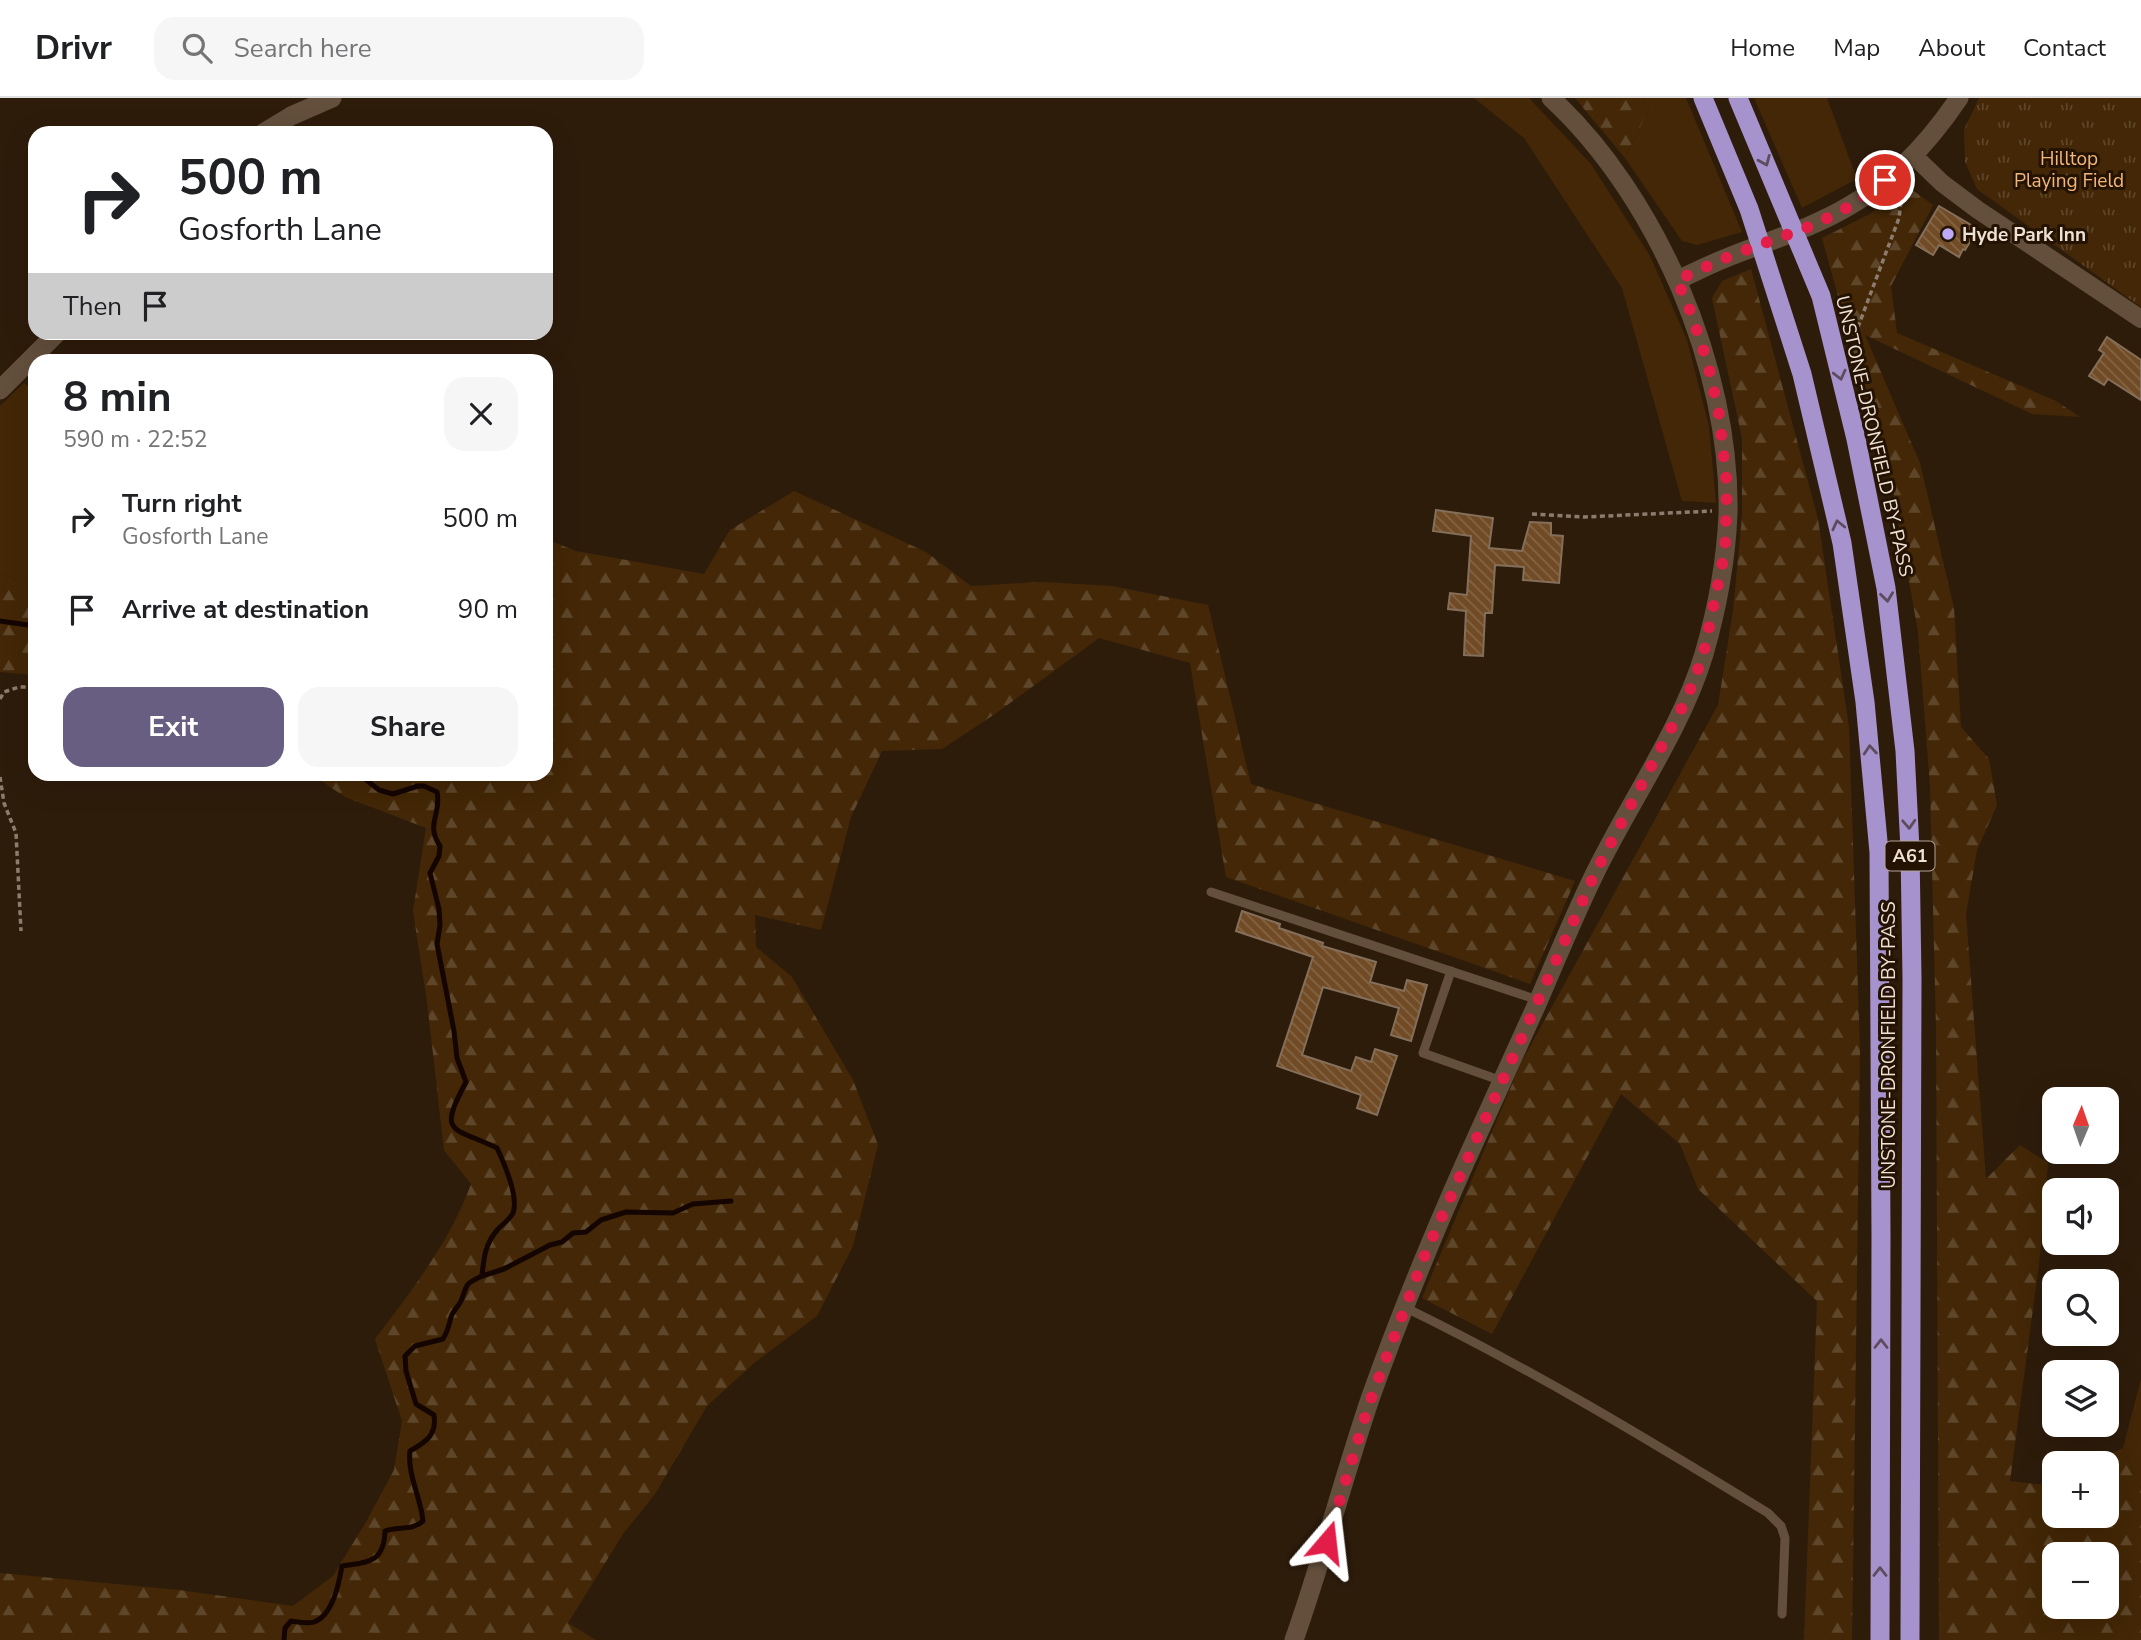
<!DOCTYPE html>
<meta charset="utf-8">
<style>
body{margin:0;font-family:"Nunito Sans",sans-serif;background:#f6f6f6;color:#202124;height:100vh;display:flex;flex-direction:column;font-size:26px;white-space:nowrap}
*{box-sizing:border-box;margin:0}
p{font-size:23px;color:#757577}
.icon{flex:none;width:38px;height:38px;fill:none;stroke:currentColor;stroke-width:2;stroke-linecap:round;stroke-linejoin:round}
.map{position:relative;flex:1;overflow:hidden}
.panel{position:absolute;left:28px;top:256px;width:525px;height:427px;display:flex;flex-direction:column;background:#fff;border-radius:21px;box-shadow:0 7px 28px #0002}
.panel>*{flex:none}
.guide{position:absolute;left:28px;top:28px;width:525px;height:214px;border-radius:21px;box-shadow:0 7px 28px #0002;background:#fff;color:#202124;overflow:hidden}
.needle{width:46px;rotate:2deg}
.fabs{position:absolute;left:2042px;top:989px;display:grid;gap:14px}
.fabs a{display:grid;place-items:center;width:77px;height:77px;border-radius:14px;background:#fff;box-shadow:0 7px 28px #0002;font-size:35px}
.pin{position:absolute;display:grid;place-items:center;width:60px;height:60px;color:#fff;margin:-30px;border:4px solid #fff;border-radius:50%;box-shadow:0 2px 7px #0007}
.me{position:absolute;width:77px;margin:-38px;rotate:17deg;stroke-linejoin:round;filter:drop-shadow(0 0 5px #0008)}
.turn{display:flex;align-items:center;gap:24px;height:147px;padding:0 35px;font-size:32px}
.turn .icon{width:91px;height:91px;stroke-width:2.5}
.turn b{display:block;font-size:49px;line-height:60px}
.then{display:flex;align-items:center;height:66px;padding:0 35px;background:#0003;gap:14px;font-size:26px}
.round{display:grid;place-items:center;flex:none;width:74px;height:74px;border-radius:21px;background:#f6f6f6}
.headline{display:flex;align-items:center;justify-content:space-between;height:119px;padding:0 35px}
h1{font-size:42px;font-weight:700;line-height:52px}
.action{display:flex;gap:14px;margin-top:auto;padding:14px 35px}
.action a{flex:1;height:80px;border-radius:21px;background:#675e82;color:#fff;font-size:28px;font-weight:700;line-height:80px;text-align:center}
.action a+a{background:#f6f6f6;color:#202124}
ul{padding:0;list-style:none}
li{display:flex;align-items:center;gap:21px;height:91px;padding:0 35px}
li div{flex:1}
li b{display:block;font-size:26px}
li em{font-style:normal}
header{display:flex;align-items:center;gap:42px;box-sizing:border-box;height:98px;padding:0 35px;background:#fff;border-bottom:2px solid #e0e0e0}
header strong{font-size:33px}
nav{display:flex;gap:38px;margin-inline-start:auto;font-size:24px}
.search{width:490px;height:63px;background:#f6f6f6;display:flex;align-items:center;gap:18px;box-sizing:border-box;padding:0 24px;border-radius:21px;color:#757577;font-size:26px}
.map>svg:first-child{display:block}
.grass{fill:#432706}
.forest{fill:url(#forest-firs);fill-rule:evenodd}
.park{fill:url(#park-tufts)}
.lines{fill:none;stroke-linecap:round;stroke-linejoin:round}
.stream{stroke:#140500;stroke-width:5}
.building{fill:url(#building-back-hatch);stroke:#846f5b;stroke-width:2}
.path{stroke:#8b7c6e;stroke-width:3.5;stroke-dasharray:5 3.5;stroke-linecap:butt}
.service{stroke:#634f3c;stroke-width:9}
.minor{stroke:#634f3c;stroke-width:18}
.tertiary{stroke:#634f3c;stroke-width:19}
.trunk{stroke:#a692cd;stroke-width:19}
.oneway{stroke:#5e4c5e}
.route{stroke:#e11d48;stroke-width:12;stroke-dasharray:0 21.6}
.poi-dot{fill:#bda9f5;stroke:#241303;stroke-width:2.5}
.labels{text-anchor:middle;stroke-width:6;stroke-linejoin:round;paint-order:stroke}
.shield{fill:#241303;stroke:#b1a497;stroke-width:2}
.shield-label{font-size:18px;font-weight:bold;fill:#eee2d7}
.park-label{font-size:19px;fill:#f2b67b;stroke:#241303}
.poi-label{font-size:19px;font-weight:bold;fill:#eee2d7;stroke:#241303;text-anchor:start}
.street-label{font-size:19px;fill:#eee2d7;stroke:#241303}
</style>
<header>
<strong>Drivr</strong>
<div class="search"><svg class="icon" aria-label="search" viewBox="0 0 24 24"><circle cx="10" cy="10" r="6"/><path d="M15 15l6 6"/></svg>Search here</div>
<nav><a>Home</a><a>Map</a><a>About</a><a>Contact</a></nav>
</header>
<div class="map">
<svg width="2141" height="1542" viewBox="0 0 2141 1542">
<defs>
<pattern id="forest-firs" width="22" height="20" patternUnits="userSpaceOnUse" patternTransform="scale(1.75)"><rect width="22" height="20" fill="#432706"/><path d="M5 1l3.5 6h-7zM16 11l3.5 6h-7z" fill="#5e462a"/></pattern>
<pattern id="park-tufts" width="24" height="20" patternUnits="userSpaceOnUse" patternTransform="scale(1.75)"><rect width="24" height="20" fill="#432706"/><path d="M3 7l-1-3M5 7V3M7 7l1-3M15 17l-1-3M17 17v-4M19 17l1-3" fill="none" stroke="#5e462a"/></pattern>
<pattern id="building-back-hatch" width="6" height="6" patternUnits="userSpaceOnUse" patternTransform="scale(1.75)"><rect width="6" height="6" fill="#704b25"/><path d="M-1 5l2 2M0 0l6 6M5-1l2 2" fill="none" stroke="#856544"/></pattern>
</defs>
<rect width="100%" height="100%" fill="#2e1c0b"/>
<g class="grass">
<path d="M1474 0H1529L1591 66 1650 158 1687 242 1709 328 1716 405 1682 403 1622 190 1524 40Z"/>
<path d="M1643 0H1686L1742 134 1697 147 1682 143 1625 60 1649 11Z"/>
<path d="M1754 0H1827L1857 81 1802 110Z"/>
<path d="M24 285 35 294V490L0 475V308Z"/>
<path d="M2141 1281V1390L2123 1350Z"/>
</g>
<g class="forest">
<path d="M1575 0H1643L1649 11 1625 60Z"/>
<path d="M1907 88 1933 107 1891 188 1897 235 2056 303 2080 319 2032 316 1865 237 1920 365 1954 510 1961 629 1989 661 1997 707 1977 752 1966 816 1986 1081 2020 1047 2048 1065 2039 1166 2010 1383 2045 1387 2054 1383V1418H2107V1365H2092L2123 1350 2141 1390V1542H1939L1936 929 1930 688 1918 534 1892 386 1861 281 1822 140 1870 116ZM2054 1456H2107V1508H2054Z"/>
<path d="M1751 171 1818 421 1849 629 1860 952 1852 1542H1804L1817 1203 1698 1091 1680 1046 1621 996 1492 1236 1422 1200 1521 965 1718 607 1733 513 1742 418V340L1712 200 1722 183Z"/>
<path d="M794 393 926 454 971 488 1042 484 1112 488 1208 507 1251 686 1575 783 1530 886 1226 779 1190 565 1099 540 995 616 942 651 882 653 851 719 821 832 755 817 756 849 792 879 853 982 878 1047 853 1148 817 1218 754 1265 707 1308 655 1396 623 1436 568 1525 596 1542H0V1475L179 1492 293 1508 333 1478 366 1424 394 1372 402 1323 375 1241C412 1192 450 1144 471 1086L444 1052 427 904 413 813 426 730 345 699 311 676H370L429 680V676H546V441L576 453 704 476 730 432Z"/>
<path d="M0 475 35 490V577L0 574Z"/>
</g>
<path class="park" d="M1979 0H2141V209L1977 91 1965 64 1964 32Z"/>
<g class="lines">
<g class="stream">
<path d="M0 523 35 528"/>
<path d="M482 1178 504 1171 550 1147 562 1144 573 1135 586 1134 601 1122 626 1114 673 1115 693 1106 731 1103"/>
<path d="M284 1542 285 1530 291 1523C298 1524 308 1526 314 1524 333 1517 339 1485 342 1468 368 1464 384 1465 385 1433 398 1428 413 1433 423 1423 421 1400 407 1376 410 1353 426 1344 437 1337 434 1317L416 1306 406 1273 405 1258 415 1248 443 1241C448 1233 449 1227 451 1219 453 1213 458 1209 461 1203 468 1186 463 1187 482 1178 484 1158 485 1146 498 1131 503 1126 510 1121 513 1115 519 1099 504 1065 497 1050 451 1028 438 1037 466 984L457 960 454 933 437 846 440 827 439 811 430 775 439 758 440 748C425 726 442 716 437 694L424 688H418L393 696 379 692 359 676"/>
</g>
</g>
<g class="building">
<path d="M1939 108 1978 131 1965 152 1963 151 1959 159 1939 147 1933 157 1916 147Z"/>
<path d="M2107 239 2141 262V302L2108 281 2104 287 2089 278 2104 255 2099 252Z"/>
<path d="M1436 412 1493 420 1489 450 1522 453 1530 424 1551 425V437L1563 438 1559 485 1523 482 1524 469 1495 467 1492 515H1485L1483 558 1464 557 1466 513 1448 511 1450 495 1467 497 1471 438 1433 433Z"/>
<path d="M1242 813 1280 826 1279 830 1323 845 1322 848 1376 864 1370 884 1404 893 1407 882 1427 887 1411 943 1391 937 1399 910 1323 889 1302 957 1351 973 1356 959 1371 964 1375 951 1397 958 1377 1017 1357 1010 1361 997 1277 968 1313 859 1236 833Z"/>
</g>
<g class="lines">
<g class="path">
<path d="M1858 229 1899 120 1901 104 1899 96"/>
<path d="M1532 416 1585 419 1712 413"/>
<path d="M0 601 4 594 19 589H35"/>
<path d="M390 676 397 681"/>
<path d="M0 679 4 705 16 735 21 833"/>
</g>
<g class="service">
<path d="M1211 794 1538 902"/>
<path d="M1451 873 1423 955 1502 983"/>
<path d="M1404 1209C1530 1270 1649 1342 1768 1415L1781 1428 1785 1440 1782 1516"/>
</g>
<path class="minor" d="M1914 58 1942 85 1978 112 2141 221"/>
<g class="tertiary">
<path d="M263 35 291 18 332 0"/>
<path d="M1677 182C1695 174 1713 165 1731 158 1771 142 1812 130 1849 108 1895 82 1930 43 1959 0"/>
<path d="M0 292 58 234"/>
<path d="M1294 1542C1322 1463 1343 1381 1370 1301 1398 1222 1430 1144 1464 1067 1488 1013 1513 960 1537 906 1556 862 1574 818 1595 775 1629 705 1682 630 1704 556 1717 511 1726 463 1728 416 1731 271 1657 98 1551 0"/>
</g>
<g class="trunk">
<path d="M1703 0 1749 111 1802 276 1842 445 1865 604 1879 754 1881 1138 1880 1542"/>
<path d="M1738 0 1821 198 1856 341 1886 490 1905 653 1910 751 1912 881 1910 1542"/>
</g>
</g>
<defs><path id="oneway-chevron" d="M-2-3.5L2.5 0L-2 3.5" fill="none" stroke-width="1.6" stroke-linecap="round" stroke-linejoin="round" transform="scale(1.75)"/></defs>
<g class="oneway">
<use href="#oneway-chevron" transform="translate(1765 63) rotate(67)"/>
<use href="#oneway-chevron" transform="translate(1840 277) rotate(76)"/>
<use href="#oneway-chevron" transform="translate(1838 427) rotate(-103)"/>
<use href="#oneway-chevron" transform="translate(1887 499) rotate(83)"/>
<use href="#oneway-chevron" transform="translate(1870 652) rotate(-95)"/>
<use href="#oneway-chevron" transform="translate(1909 726) rotate(87)"/>
<use href="#oneway-chevron" transform="translate(1881 1246) rotate(-90)"/>
<use href="#oneway-chevron" transform="translate(1880 1474) rotate(-90)"/>
</g>
<g class="lines">
<path class="route" d="M1327 1444 1369 1306 1426 1154 1595 775 1687 600 1703 558 1725 453 1727 387 1719 316 1708 266 1691 215 1677 182 1730 158 1816 126 1852 107 1885 82"/>
</g>
<circle class="poi-dot" cx="1948" cy="136" r="7"/>
<g class="labels">
<rect class="shield" x="1885.5" y="743.5" width="49" height="29" rx="5"/>
<g class="shield-label">
<text x="1910" y="764">A61</text>
</g>
<g class="park-label">
<text x="2069" y="67">Hilltop<tspan x="2069" dy="22">Playing Field</tspan></text>
</g>
<g class="poi-label">
<text x="1962" y="143">Hyde Park Inn</text>
</g>
<g class="street-label">
<text transform="translate(1875 338) rotate(77)" y="7">UNSTONE-DRONFIELD BY-PASS</text>
<text transform="translate(1888 947) rotate(-90)" y="7">UNSTONE-DRONFIELD BY-PASS</text>
</g>
</g>
</svg>
<div class="fabs">
<a><svg class="needle" viewBox="-14 -14 28 28"><path d="M0-13l5 13h-10z" fill="#e53935"/><path d="M0 13l5-13h-10z" fill="#757577"/></svg></a>
<a><svg class="icon" aria-label="sound" viewBox="0 0 24 24"><path d="M4 9h4l5-4v14l-5-4H4zM17 9q2 3 0 6"/></svg></a>
<a><svg class="icon" aria-label="search" viewBox="0 0 24 24"><circle cx="10" cy="10" r="6"/><path d="M15 15l6 6"/></svg></a>
<a><svg class="icon" aria-label="layers" viewBox="0 0 24 24"><path d="M12 4l9 5-9 5-9-5zM3 14l9 5 9-5"/></svg></a>
<a>+</a>
<a>−</a>
</div>
<div class="pin" style="left:1885px;top:82px;background:#d93025"><svg class="icon" aria-label="arrive" viewBox="0 0 24 24"><path d="M6 21V4h12l-3 4 3 4H6"/></svg></div>
<svg class="me" style="left:1327px;top:1444px" viewBox="-20 -20 40 40"><path d="M0-17L14 15 0 8-14 15z" fill="#e11d48" stroke="#fff" stroke-width="4"/></svg>
<div class="guide">
<div class="turn"><svg class="icon" aria-label="right" viewBox="0 0 24 24"><path d="M7 20v-9h11M14 6l5 5-5 5"/></svg><div><b>500 m</b>Gosforth Lane</div></div>
<div class="then">Then<svg class="icon" aria-label="arrive" viewBox="0 0 24 24"><path d="M6 21V4h12l-3 4 3 4H6"/></svg></div>
</div>
<section class="panel">
<div class="headline"><div><h1>8 min</h1><p>590 m · 22:52</p></div><a class="round"><svg class="icon" aria-label="close" viewBox="0 0 24 24"><path d="M6 6l12 12M18 6L6 18"/></svg></a></div>
<ul>
<li><svg class="icon" aria-label="right" viewBox="0 0 24 24"><path d="M7 20v-9h11M14 6l5 5-5 5"/></svg><div><b>Turn right</b><p>Gosforth Lane</p></div><em>500 m</em></li>
<li><svg class="icon" aria-label="arrive" viewBox="0 0 24 24"><path d="M6 21V4h12l-3 4 3 4H6"/></svg><div><b>Arrive at destination</b></div><em>90 m</em></li>
</ul>
<div class="action"><a>Exit</a><a>Share</a></div>
</section>
</div>
